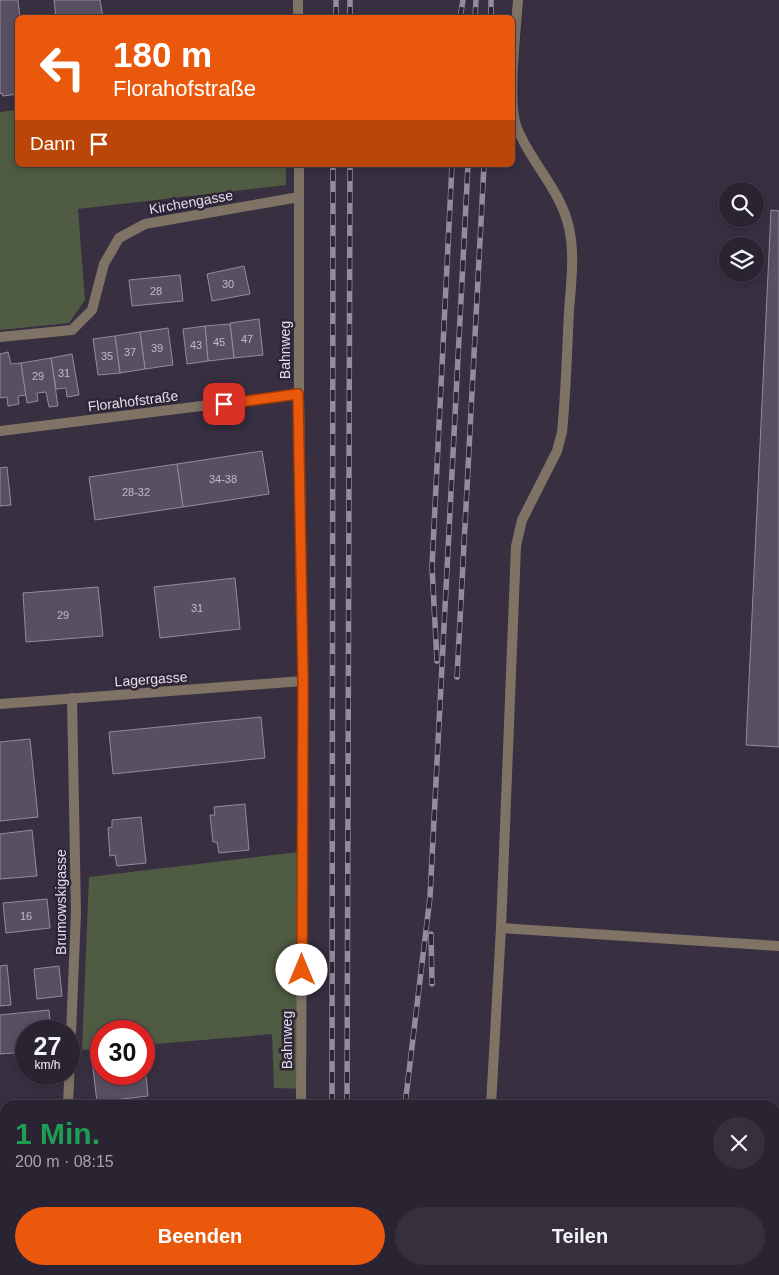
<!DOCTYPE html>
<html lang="de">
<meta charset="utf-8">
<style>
body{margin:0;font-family:Helvetica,sans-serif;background:#362f3d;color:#f1f3f6;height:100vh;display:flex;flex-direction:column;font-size:19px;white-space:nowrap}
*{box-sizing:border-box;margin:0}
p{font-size:16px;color:#a5a4ab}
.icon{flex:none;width:28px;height:28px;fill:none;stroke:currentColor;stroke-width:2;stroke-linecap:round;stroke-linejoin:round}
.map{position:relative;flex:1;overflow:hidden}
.side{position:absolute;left:0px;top:1100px;width:780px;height:175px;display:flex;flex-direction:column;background:#2a2331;border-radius:15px 15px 0 0;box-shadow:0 2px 8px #0003,0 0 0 1px #46404d}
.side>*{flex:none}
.banner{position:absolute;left:15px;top:15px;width:500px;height:152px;border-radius:8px;box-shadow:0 2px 8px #0003,0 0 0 1px #46404d;background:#ea580c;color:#fff;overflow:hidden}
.fabs{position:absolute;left:719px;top:182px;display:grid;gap:10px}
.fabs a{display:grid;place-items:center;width:45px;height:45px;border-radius:50%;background:#2a2331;box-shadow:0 2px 8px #0003,0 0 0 1px #46404d;font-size:25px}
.speed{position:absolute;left:15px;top:1020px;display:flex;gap:10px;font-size:25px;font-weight:700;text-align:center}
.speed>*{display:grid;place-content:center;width:65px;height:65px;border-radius:50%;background:#2a2331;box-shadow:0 2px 8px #0003,0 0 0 1px #46404d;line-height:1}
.speed small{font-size:12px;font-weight:400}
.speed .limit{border:8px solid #d22;background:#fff;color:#111}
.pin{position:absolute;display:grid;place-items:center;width:42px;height:42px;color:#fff;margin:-21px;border-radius:10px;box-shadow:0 2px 8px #0006}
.me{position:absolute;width:55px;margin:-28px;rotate:0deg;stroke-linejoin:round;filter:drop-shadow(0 0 4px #0008)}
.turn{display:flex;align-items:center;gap:18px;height:105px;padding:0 15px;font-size:22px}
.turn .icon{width:65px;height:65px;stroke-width:2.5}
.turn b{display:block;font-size:35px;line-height:42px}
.then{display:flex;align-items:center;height:48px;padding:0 15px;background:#0003;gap:10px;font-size:19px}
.round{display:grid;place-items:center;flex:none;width:52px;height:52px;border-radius:26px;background:#362f3d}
.headline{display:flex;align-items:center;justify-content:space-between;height:85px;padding:0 15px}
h1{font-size:30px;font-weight:800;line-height:38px;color:#1e9e55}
.primary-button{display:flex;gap:10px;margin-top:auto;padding:10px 15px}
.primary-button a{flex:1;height:58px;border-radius:30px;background:#ea580c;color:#fff;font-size:20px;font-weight:800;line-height:58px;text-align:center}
.primary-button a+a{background:#362f3d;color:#f1f3f6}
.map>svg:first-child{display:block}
.green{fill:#4f5b42}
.building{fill:#594f62;stroke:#958a9f}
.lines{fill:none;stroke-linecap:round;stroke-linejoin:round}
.lane{stroke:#7f7366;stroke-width:10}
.street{stroke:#7f7366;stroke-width:10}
.rail-casing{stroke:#948c9b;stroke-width:5.5}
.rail{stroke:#2e2536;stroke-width:4;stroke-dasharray:11;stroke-linecap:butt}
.route-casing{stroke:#983908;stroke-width:12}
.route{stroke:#ea580c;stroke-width:9}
.labels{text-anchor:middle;stroke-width:5;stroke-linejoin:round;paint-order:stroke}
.number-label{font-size:11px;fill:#c0bac7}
.street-label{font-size:14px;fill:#e3dde9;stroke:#2e2536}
</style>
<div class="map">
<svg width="779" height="1275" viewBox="0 0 779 1275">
<rect width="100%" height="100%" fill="#382f41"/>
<g class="green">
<path d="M17 110 18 165H286V185L78 209 85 300 69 323 0 330V112Z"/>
<path d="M307 851 305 1089 274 1088 272 1034 144 1045V1031H101V1049L82 1050 89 877Z"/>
</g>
<g class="building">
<path d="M0 0H18L20 18H18V94L3 96 2 93 0 94Z"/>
<path d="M54 0H100L103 18H56Z"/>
<path d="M771 210 779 211V747L746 745Z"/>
<path d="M244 266 250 294 212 301 207 274Z"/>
<path d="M180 275 183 301 132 306 129 280Z"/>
<path d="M259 319 263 355 234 358 230 323Z"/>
<path d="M230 324 234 358 208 361 205 326Z"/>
<path d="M205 326 208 361 187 364 183 329Z"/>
<path d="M168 328 173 365 145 369 140 332Z"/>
<path d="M140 332 145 369 120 373 115 336Z"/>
<path d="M115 336 120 373 98 375 93 339Z"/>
<path d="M8 352 11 364 21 363 26 395 18 396 19 404 8 406 7 397 0 398V354Z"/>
<path d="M72 354 79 395 67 397 66 388 56 389 51 358Z"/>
<path d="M51 358 58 406 49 407 46 392 37 393 38 401 27 403 21 363Z"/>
<path d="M262 451 269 494 183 507 177 464Z"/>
<path d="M177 464 183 507 95 520 89 477Z"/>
<path d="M7 467 11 505 0 506V468Z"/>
<path d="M235 578 240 629 160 638 154 587Z"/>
<path d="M98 587 103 636 26 642 23 593Z"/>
<path d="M261 717 265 758 113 774 109 732Z"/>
<path d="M30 739 38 817 0 821V742Z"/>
<path d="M245 804 249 850 219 853 217 842H213L210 815H215L214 807Z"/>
<path d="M141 817 146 863 117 866 115 855 110 856 108 828 112 827V820Z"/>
<path d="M32 830 37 876 0 879V834Z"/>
<path d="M47 899 50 928 6 933 3 903Z"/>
<path d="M7 965 11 1005 0 1006V966Z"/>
<path d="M59 966 62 996 37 999 34 969Z"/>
<path d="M49 1010 51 1031H26V1052L0 1054V1015Z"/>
<path d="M144 1055 148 1096 97 1102 92 1060 101 1059V1074H144Z"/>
<path d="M1 1127 5 1169H0V1128Z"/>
<path d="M92 1270H134L135 1275H92Z"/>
</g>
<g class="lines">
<g class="lane">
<path d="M501 928 779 946"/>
<path d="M491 1105 501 928 516 546 522 520 557 451 562 432C566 392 567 351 569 311 571 284 575 255 569 228 561 190 531 163 517 128 507 104 516 29 518 0"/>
<path d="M480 1275V1270"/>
</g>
<g class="street">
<path d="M298 0V18"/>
<path d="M299 165V394L303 681 301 1105"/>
<path d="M0 337 72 330 92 310 104 264 119 238 145 224 299 197"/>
<path d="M0 431 299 394"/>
<path d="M0 704 303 681"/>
<path d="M68 1105 76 913 72 698"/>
<path d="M61 1275V1270"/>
<path d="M300 1275V1270"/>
</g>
<defs>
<g id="rail">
<path d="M336 18V0"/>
<path d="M350 18V0"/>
<path d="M460 18 463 0"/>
<path d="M475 18 476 0"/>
<path d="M491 18V0"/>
<path d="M437 661 432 567 452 165"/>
<path d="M457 677 484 165"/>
<path d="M431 934 432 984"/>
<path d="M332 1105 333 165"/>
<path d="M347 1105 350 165"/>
<path d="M405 1105 430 897 468 165"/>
<path d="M332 1275V1270"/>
<path d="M346 1275V1270"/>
<path d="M379 1275 380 1270"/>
</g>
</defs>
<use href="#rail" class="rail-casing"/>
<use href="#rail" class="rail"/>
</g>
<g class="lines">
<defs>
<path id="route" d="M224 404 298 394 303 681 302 970"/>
</defs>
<use href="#route" class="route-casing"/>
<use href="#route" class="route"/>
</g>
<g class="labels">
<g class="number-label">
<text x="228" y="288">30</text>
<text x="156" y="295">28</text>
<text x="247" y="343">47</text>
<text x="219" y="346">45</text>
<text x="196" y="349">43</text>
<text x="157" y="352">39</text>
<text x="130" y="356">37</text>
<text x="107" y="360">35</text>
<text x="64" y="377">31</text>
<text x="38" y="380">29</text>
<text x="223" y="483">34-38</text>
<text x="136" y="496">28-32</text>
<text x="197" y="612">31</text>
<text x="63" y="619">29</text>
<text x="26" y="920">16</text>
</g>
<g class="street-label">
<text transform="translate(191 202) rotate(-10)" y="5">Kirchengasse</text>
<text transform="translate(285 350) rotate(-90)" y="5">Bahnweg</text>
<text transform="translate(133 401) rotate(-7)" y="5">Florahofstraße</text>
<text transform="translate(151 679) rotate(-4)" y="5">Lagergasse</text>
<text transform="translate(61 902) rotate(-90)" y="5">Brumowskigasse</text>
<text transform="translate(287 1040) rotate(-90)" y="5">Bahnweg</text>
</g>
</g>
</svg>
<div class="fabs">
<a><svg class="icon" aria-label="search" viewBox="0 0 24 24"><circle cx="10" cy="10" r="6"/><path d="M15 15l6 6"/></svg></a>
<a><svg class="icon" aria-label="layers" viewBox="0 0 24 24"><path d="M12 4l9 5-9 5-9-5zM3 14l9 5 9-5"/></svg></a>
</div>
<div class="speed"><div>27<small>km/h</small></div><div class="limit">30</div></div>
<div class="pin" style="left:224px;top:404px;background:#d93025"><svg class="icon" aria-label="arrive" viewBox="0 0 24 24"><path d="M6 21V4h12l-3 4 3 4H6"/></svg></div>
<svg class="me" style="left:302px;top:970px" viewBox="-20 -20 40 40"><circle r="19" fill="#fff"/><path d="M0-13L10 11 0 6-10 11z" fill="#ea580c"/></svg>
<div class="banner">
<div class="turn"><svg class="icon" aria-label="left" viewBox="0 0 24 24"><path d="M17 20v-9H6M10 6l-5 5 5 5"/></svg><div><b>180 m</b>Florahofstraße</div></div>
<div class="then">Dann<svg class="icon" aria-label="arrive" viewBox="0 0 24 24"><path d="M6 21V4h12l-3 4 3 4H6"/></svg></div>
</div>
<section class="side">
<div class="headline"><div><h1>1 Min.</h1><p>200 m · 08:15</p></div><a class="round"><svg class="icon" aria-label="close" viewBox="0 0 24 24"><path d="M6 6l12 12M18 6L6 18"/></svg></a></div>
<div class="primary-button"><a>Beenden</a><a>Teilen</a></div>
</section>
</div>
